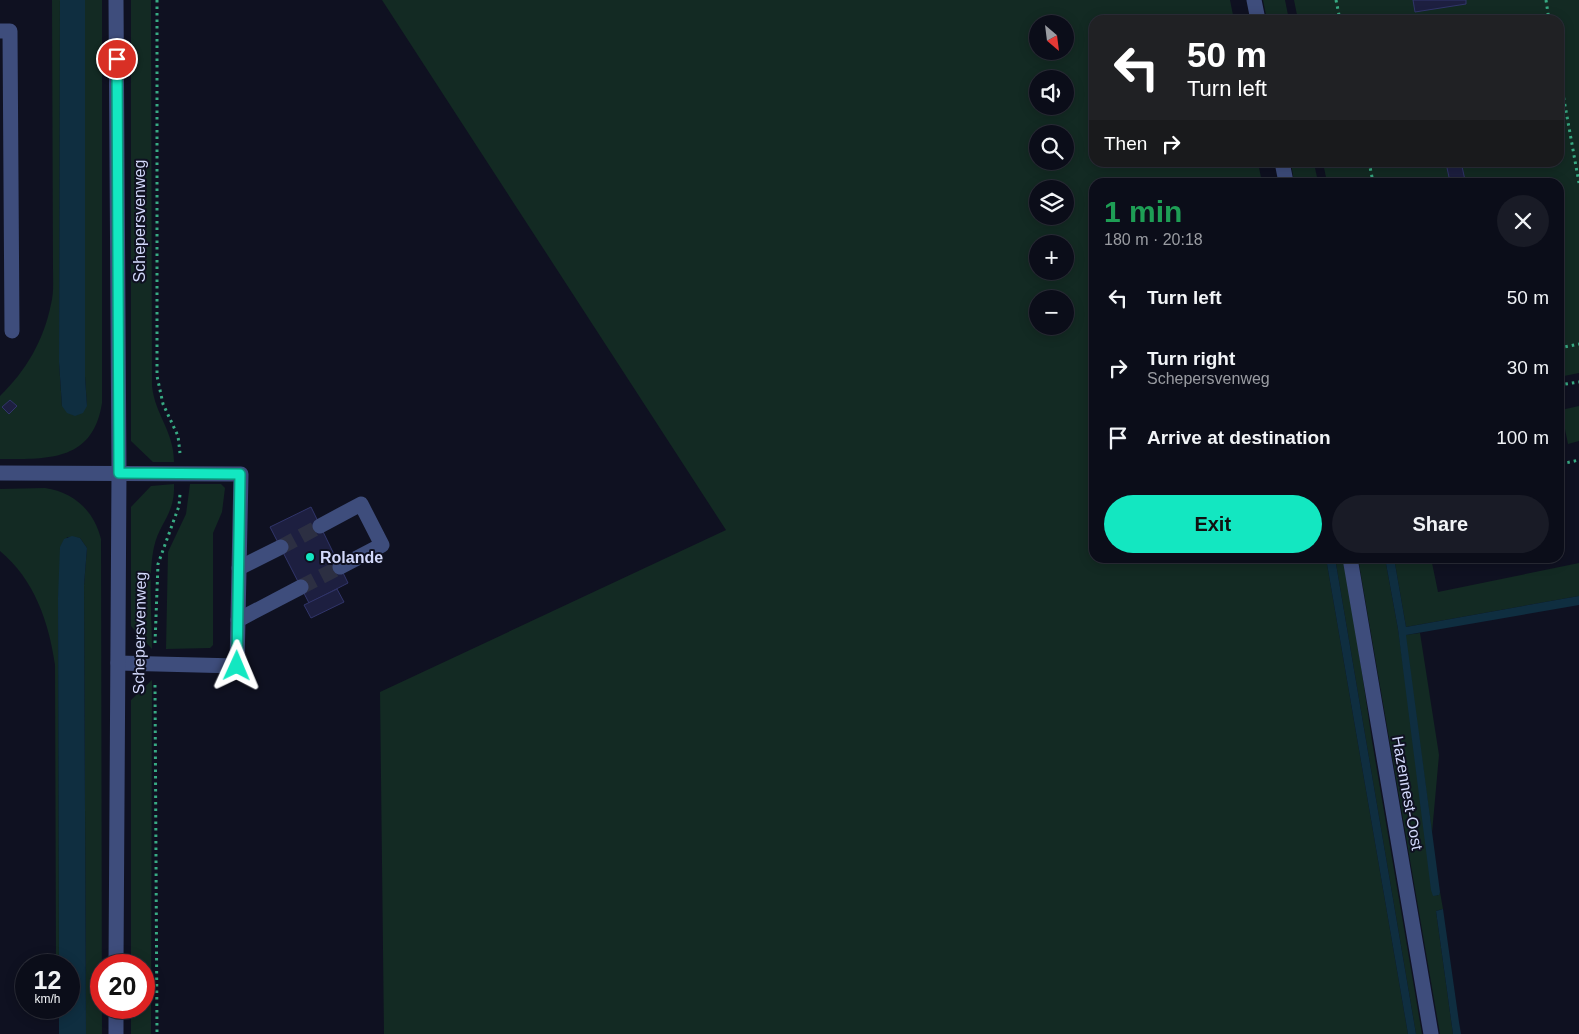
<!DOCTYPE html>
<meta charset="utf-8">
<style>
body{margin:0;font-family:Arial,sans-serif;background:#191b26;color:#f1f3f6;height:100vh;display:flex;flex-direction:column;font-size:19px;white-space:nowrap}
*{box-sizing:border-box;margin:0}
p{font-size:16px;color:#9a9ca2}
.icon{flex:none;width:28px;height:28px;fill:none;stroke:currentColor;stroke-width:2;stroke-linecap:round;stroke-linejoin:round}
.map{position:relative;flex:1;overflow:hidden}
.panel{position:absolute;left:1089px;top:178px;width:475px;height:385px;display:flex;flex-direction:column;background:#0b0d19;border-radius:15px;box-shadow:0 2px 12px #0003,0 0 0 1px #2b2d38}
.panel>*{flex:none}
.top-card{position:absolute;left:1089px;top:15px;width:475px;height:152px;border-radius:15px;box-shadow:0 2px 12px #0003,0 0 0 1px #2b2d38;background:#202124;color:#fff;overflow:hidden}
.needle{width:32px;rotate:152deg}
.controls{position:absolute;left:1029px;top:15px;display:grid;gap:10px}
.controls a{display:grid;place-items:center;width:45px;height:45px;border-radius:50%;background:#0b0d19;box-shadow:0 2px 12px #0003,0 0 0 1px #2b2d38;font-size:25px}
.speed{position:absolute;left:15px;top:954px;display:flex;gap:10px;font-size:25px;font-weight:700;text-align:center}
.speed>*{display:grid;place-content:center;width:65px;height:65px;border-radius:50%;background:#0b0d19;box-shadow:0 2px 12px #0003,0 0 0 1px #2b2d38;line-height:1}
.speed small{font-size:12px;font-weight:400}
.speed .limit{border:8px solid #d22;background:#fff;color:#111}
.pin{position:absolute;display:grid;place-items:center;width:42px;height:42px;color:#fff;margin:-21px;border:2px solid #fff;border-radius:50%;box-shadow:0 1px 5px #0007}
.me{position:absolute;width:55px;margin:-28px;rotate:1deg;stroke-linejoin:round;filter:drop-shadow(0 0 4px #0008)}
.turn{display:flex;align-items:center;gap:18px;height:105px;padding:0 15px;font-size:22px}
.turn .icon{width:65px;height:65px;stroke-width:2.5}
.turn b{display:block;font-size:35px;line-height:42px}
.then{display:flex;align-items:center;height:48px;padding:0 15px;background:#0003;gap:10px;font-size:19px}
.round{display:grid;place-items:center;flex:none;width:52px;height:52px;border-radius:26px;background:#191b26}
.summary{display:flex;align-items:center;justify-content:space-between;height:85px;padding:0 15px}
h1{font-size:30px;font-weight:700;line-height:38px;color:#1e9e55}
.primary-button{display:flex;gap:10px;margin-top:auto;padding:10px 15px}
.primary-button a{flex:1;height:58px;border-radius:30px;background:#13e7c1;color:#111;font-size:20px;font-weight:700;line-height:58px;text-align:center}
.primary-button a+a{background:#191b26;color:#f1f3f6}
ul{padding:0;list-style:none}
li{display:flex;align-items:center;gap:15px;height:70px;padding:0 15px}
li div{flex:1}
li b{display:block;font-size:19px}
li em{font-style:normal}
.map>svg:first-child{display:block}
.green{fill:#132a23;fill-rule:evenodd}
.water{fill:#0f2e40}
.building{fill:#1d1f40;stroke:#31356a}
.lines{fill:none;stroke-linecap:round;stroke-linejoin:round}
.minor-tunnel{stroke:#2c2f42;stroke-width:15;stroke-dasharray:15 8;stroke-linecap:butt}
.path{stroke:#38aa83;stroke-width:3;stroke-dasharray:2.5 4;stroke-linecap:butt}
.minor{stroke:#3e4d7c;stroke-width:15}
.route-casing{stroke:#0c967d;stroke-width:12}
.route{stroke:#13e7c1;stroke-width:9}
.poi-dot{fill:#13e7c1;stroke:#0f1121;stroke-width:2}
.labels{text-anchor:middle;stroke-width:4;stroke-linejoin:round;paint-order:stroke}
.street-label{font-size:16px;fill:#d3d9fb;stroke:#0f1121}
.poi-label{font-size:16px;font-weight:bold;fill:#d3d9fb;stroke:#0f1121;text-anchor:start}
</style>
<div class="map">
<svg width="1579" height="1034" viewBox="0 0 1579 1034">
<rect width="100%" height="100%" fill="#0f1121"/>
<g class="green">
<path d="M52 0H60L59 362 62 406H87L85 377V0H102V403C93 462 47 459 0 459V396C26 371 44 340 51 304 54 293 53 280 53 269Z"/>
<path d="M131 0H151L152 386C155 415 174 431 174 462H153L131 441Z"/>
<path d="M382 0H1230L1234 20H1094V162L1258 163 1262 182H1094V558H1326L1408 1034H384L380 692 726 530ZM1038 24H1065V51H1038ZM1038 79H1065V106H1038ZM1038 134H1065V161H1038ZM1038 189H1065V216H1038ZM1038 244H1065V271H1038ZM1038 299H1065V326H1038Z"/>
<path d="M1263 0H1285L1289 20H1267Z"/>
<path d="M1294 0H1579V373L1559 377V182H1327L1323 163 1559 162V20H1298Z"/>
<path d="M1291 163H1314L1318 182H1294Z"/>
<path d="M1579 406V441L1568 444 1561 410Z"/>
<path d="M174 484C175 515 160 521 154 547 148 574 152 620 152 649L131 626V507L151 486Z"/>
<path d="M190 484H221L225 488 222 512 213 533V645L210 648 166 649 168 552 186 514Z"/>
<path d="M45 488C74 492 94 511 101 539L102 1034H86L84 585 87 548 80 538 67 537 58 598 59 965H56L55 665C49 622 34 579 0 551V489Z"/>
<path d="M1335 558H1345L1372 741 1422 1034H1416Z"/>
<path d="M1358 558H1385L1398 629 1437 896 1440 892 1443 909 1436 911 1453 1034H1440Z"/>
<path d="M1394 558H1431L1438 592 1579 563V596L1406 627Z"/>
<path d="M1420 633 1439 755 1432 833 1405 635Z"/>
<path d="M152 680 151 1034H131V1008H144V965H131V700Z"/>
</g>
<g class="water">
<path d="M60 0H85V377L87 406 83 413 75 416 67 413 62 406 59 362Z"/>
<path d="M72 536 80 538 87 548 84 585 86 1034H59V1008H69V965H59L58 598 60 547 64 539Z"/>
<path d="M1326 558H1335L1416 1034H1408Z"/>
<path d="M1385 558H1394L1406 627 1579 596V605L1406 635 1440 892 1439 895 1433 896 1431 890 1398 629Z"/>
<path d="M1443 909 1459 1022 1461 1034H1453L1436 911Z"/>
</g>
<g class="building">
<path d="M1413 0H1466V4L1415 12Z"/>
<path d="M1461 162 1465 180 1450 182 1446 163Z"/>
<path d="M10 400 17 406 9 414 2 407Z"/>
<path d="M311 507 348 583 309 603 270 527Z"/>
<path d="M337 589 344 602 311 618 304 605Z"/>
</g>
<g class="lines">
<g class="minor-tunnel">
<path d="M281 547 320 526"/>
<path d="M301 587 340 567"/>
</g>
<g class="path">
<path d="M157 0V376L163 404 178 436 180 453"/>
<path d="M1336 0 1340 20"/>
<path d="M1546 0 1549 20"/>
<path d="M1559 72 1579 183"/>
<path d="M1369 162 1373 182"/>
<path d="M1559 348 1579 344"/>
<path d="M1559 385 1579 382"/>
<path d="M1561 464 1579 460"/>
<path d="M155 643 158 564 179 506 180 494"/>
<path d="M155 685 157 1034"/>
</g>
<g class="minor">
<path d="M1254 0 1258 20"/>
<path d="M0 31H10L12 331"/>
<path d="M1282 162 1286 182"/>
<path d="M0 473 241 474 237 666 118 663"/>
<path d="M320 526 361 504 382 545 340 567"/>
<path d="M1350 558 1431 1034"/>
<path d="M239 568 281 547"/>
<path d="M238 620 301 587"/>
<path d="M116 965 119 473 116 0"/>
<path d="M116 1034V1008"/>
</g>
</g>
<g class="lines">
<defs>
<path id="route" d="M117 59 119 473 240 474 237 666"/>
</defs>
<use href="#route" class="route-casing"/>
<use href="#route" class="route"/>
</g>
<circle class="poi-dot" cx="310" cy="557" r="5"/>
<g class="labels">
<g class="street-label">
<text transform="translate(139 221) rotate(-90)" y="6">Schepersvenweg</text>
<text transform="translate(139 633) rotate(-89)" y="6">Schepersvenweg</text>
<text transform="translate(1408 793) rotate(80)" y="6">Hazennest-Oost</text>
</g>
<g class="poi-label">
<text x="320" y="563">Rolande</text>
</g>
</g>
</svg>
<div class="controls">
<a><svg class="needle" viewBox="-14 -14 28 28"><path d="M0-13l5 13h-10z" fill="#e53935"/><path d="M0 13l5-13h-10z" fill="#9a9ca2"/></svg></a>
<a><svg class="icon" aria-label="sound" viewBox="0 0 24 24"><path d="M4 9h4l5-4v14l-5-4H4zM17 9q2 3 0 6"/></svg></a>
<a><svg class="icon" aria-label="search" viewBox="0 0 24 24"><circle cx="10" cy="10" r="6"/><path d="M15 15l6 6"/></svg></a>
<a><svg class="icon" aria-label="layers" viewBox="0 0 24 24"><path d="M12 4l9 5-9 5-9-5zM3 14l9 5 9-5"/></svg></a>
<a>+</a>
<a>−</a>
</div>
<div class="speed"><div>12<small>km/h</small></div><div class="limit">20</div></div>
<div class="pin" style="left:117px;top:59px;background:#d93025"><svg class="icon" aria-label="arrive" viewBox="0 0 24 24"><path d="M6 21V4h12l-3 4 3 4H6"/></svg></div>
<svg class="me" style="left:237px;top:666px" viewBox="-20 -20 40 40"><path d="M0-17L14 15 0 8-14 15z" fill="#13e7c1" stroke="#fff" stroke-width="4"/></svg>
<div class="top-card">
<div class="turn"><svg class="icon" aria-label="left" viewBox="0 0 24 24"><path d="M17 20v-9H6M10 6l-5 5 5 5"/></svg><div><b>50 m</b>Turn left</div></div>
<div class="then">Then<svg class="icon" aria-label="right" viewBox="0 0 24 24"><path d="M7 20v-9h11M14 6l5 5-5 5"/></svg></div>
</div>
<section class="panel">
<div class="summary"><div><h1>1 min</h1><p>180 m · 20:18</p></div><a class="round"><svg class="icon" aria-label="close" viewBox="0 0 24 24"><path d="M6 6l12 12M18 6L6 18"/></svg></a></div>
<ul>
<li><svg class="icon" aria-label="left" viewBox="0 0 24 24"><path d="M17 20v-9H6M10 6l-5 5 5 5"/></svg><div><b>Turn left</b></div><em>50 m</em></li>
<li><svg class="icon" aria-label="right" viewBox="0 0 24 24"><path d="M7 20v-9h11M14 6l5 5-5 5"/></svg><div><b>Turn right</b><p>Schepersvenweg</p></div><em>30 m</em></li>
<li><svg class="icon" aria-label="arrive" viewBox="0 0 24 24"><path d="M6 21V4h12l-3 4 3 4H6"/></svg><div><b>Arrive at destination</b></div><em>100 m</em></li>
</ul>
<div class="primary-button"><a>Exit</a><a>Share</a></div>
</section>
</div>
